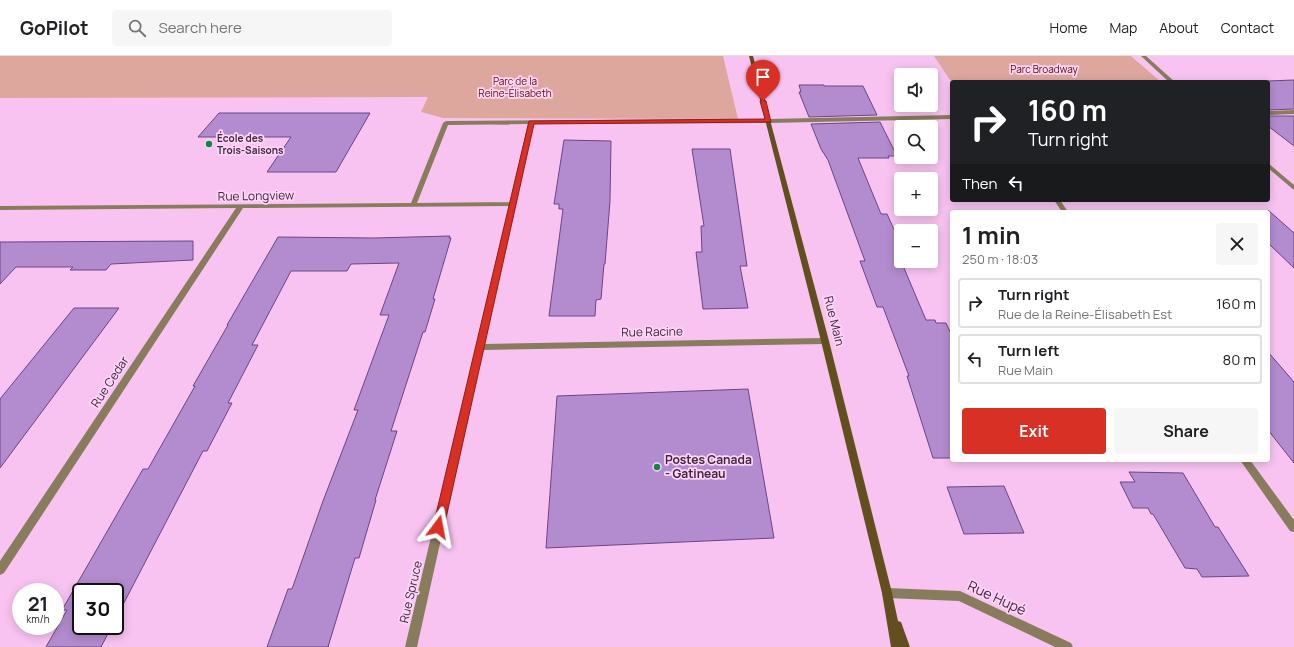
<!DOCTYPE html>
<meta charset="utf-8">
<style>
body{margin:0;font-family:Manrope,sans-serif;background:#f6f6f6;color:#202124;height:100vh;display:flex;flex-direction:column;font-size:15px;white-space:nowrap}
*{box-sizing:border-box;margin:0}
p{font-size:13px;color:#757577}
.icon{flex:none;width:22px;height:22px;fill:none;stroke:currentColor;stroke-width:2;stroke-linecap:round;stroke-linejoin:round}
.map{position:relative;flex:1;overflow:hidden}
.drawer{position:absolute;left:950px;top:154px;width:320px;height:252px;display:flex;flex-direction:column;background:#fff;border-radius:4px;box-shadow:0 2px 10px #0003}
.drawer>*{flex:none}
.top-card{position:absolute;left:950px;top:24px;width:320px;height:122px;border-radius:4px;box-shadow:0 2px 10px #0003;background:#202124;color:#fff;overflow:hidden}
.fabs{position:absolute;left:894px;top:12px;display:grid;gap:8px}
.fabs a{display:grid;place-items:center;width:44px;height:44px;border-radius:4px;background:#fff;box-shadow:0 2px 10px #0003;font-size:20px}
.speed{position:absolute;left:12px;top:527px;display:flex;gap:8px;font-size:20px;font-weight:700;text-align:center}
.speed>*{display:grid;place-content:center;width:52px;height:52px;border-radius:50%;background:#fff;box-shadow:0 2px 10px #0003;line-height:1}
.speed small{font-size:10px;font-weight:400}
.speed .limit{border:2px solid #111;border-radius:6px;background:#fff;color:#111}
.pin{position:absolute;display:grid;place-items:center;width:34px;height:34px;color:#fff;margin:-41px -17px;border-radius:50% 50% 50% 0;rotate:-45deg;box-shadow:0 0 4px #0007}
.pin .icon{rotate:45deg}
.me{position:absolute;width:44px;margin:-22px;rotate:13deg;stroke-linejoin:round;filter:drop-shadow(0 0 3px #0008)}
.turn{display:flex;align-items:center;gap:14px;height:84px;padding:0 12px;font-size:18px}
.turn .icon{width:52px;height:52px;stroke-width:2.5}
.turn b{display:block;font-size:28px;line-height:34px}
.then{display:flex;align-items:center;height:38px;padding:0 12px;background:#0003;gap:8px;font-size:15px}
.round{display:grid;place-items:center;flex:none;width:42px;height:42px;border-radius:4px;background:#f6f6f6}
.overview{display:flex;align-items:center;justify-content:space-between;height:68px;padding:0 12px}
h1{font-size:24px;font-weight:700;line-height:30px}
.cta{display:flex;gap:8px;margin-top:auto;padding:8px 12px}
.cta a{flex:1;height:46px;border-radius:4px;background:#d93025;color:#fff;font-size:16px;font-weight:700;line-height:46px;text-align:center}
.cta a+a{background:#f6f6f6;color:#202124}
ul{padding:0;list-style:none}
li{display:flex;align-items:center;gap:12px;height:50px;margin:0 8px 6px;padding:0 4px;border:2px solid #e0e0e0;border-radius:4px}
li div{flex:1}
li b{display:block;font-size:15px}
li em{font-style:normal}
header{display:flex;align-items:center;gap:24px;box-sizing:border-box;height:56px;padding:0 20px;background:#fff;border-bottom:1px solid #e0e0e0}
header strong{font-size:19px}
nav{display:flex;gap:22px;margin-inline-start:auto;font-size:14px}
.search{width:280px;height:36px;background:#f6f6f6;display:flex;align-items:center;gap:10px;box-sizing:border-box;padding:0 14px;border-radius:4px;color:#757577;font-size:15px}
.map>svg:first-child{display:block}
.green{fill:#dea79d}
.building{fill:#b38bcf;stroke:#6b4684}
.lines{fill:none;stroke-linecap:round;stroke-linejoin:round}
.street{fill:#877c5c;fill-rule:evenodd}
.secondary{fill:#61501e;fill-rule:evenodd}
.route{fill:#d93025;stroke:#8d1f18}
.poi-dot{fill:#0f8842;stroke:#fed5f8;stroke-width:1.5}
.labels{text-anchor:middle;stroke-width:3.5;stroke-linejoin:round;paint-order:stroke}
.far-park-label{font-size:10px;fill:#590a03;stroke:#fed5f8}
.far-poi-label{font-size:10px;font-weight:bold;fill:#41283e;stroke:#fed5f8;text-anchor:start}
.street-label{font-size:12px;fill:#41283e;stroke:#fed5f8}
.poi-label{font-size:12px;font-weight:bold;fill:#41283e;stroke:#fed5f8;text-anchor:start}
.near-street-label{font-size:14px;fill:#41283e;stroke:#fed5f8}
</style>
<header>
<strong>GoPilot</strong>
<div class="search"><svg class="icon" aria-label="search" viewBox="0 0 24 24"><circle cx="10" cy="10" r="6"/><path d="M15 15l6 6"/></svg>Search here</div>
<nav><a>Home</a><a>Map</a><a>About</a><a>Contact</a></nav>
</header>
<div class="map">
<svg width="1294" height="591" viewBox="0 0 1294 591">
<rect width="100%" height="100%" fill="#f8c3f1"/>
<g class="green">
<path d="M0 0H723L738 63 443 62 421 56 428 41 0 42Z"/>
<path d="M934 0H1131L1161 26 952 27Z"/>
</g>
<g class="building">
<path d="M1294 24V53L1268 54V25Z"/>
<path d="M799 29H824V30H863L877 59 809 61 799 36H801Z"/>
<path d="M219 57H370L336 116H267L291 81H198Z"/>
<path d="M1268 60H1294V90L1268 70Z"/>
<path d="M880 66 897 100H888L889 102H858L881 158H887L901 189V205L926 264H935L936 267H946L952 280V402H933L907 320H909L883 251H877L860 205H865L828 104 821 93 811 68Z"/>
<path d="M564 84 611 85 610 145 605 208H604L601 243 596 244 595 260H549L563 153H559V148H554Z"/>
<path d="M692 93H730L747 210H740L748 252 703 253 696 196H702L701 170H704Z"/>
<path d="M1268 154 1294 177V212L1268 187Z"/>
<path d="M450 180 449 182H451L433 243H435L425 276H423L391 375H397L375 444H376L359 502H355L328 591H267L288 533H292L323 445 358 354H354L389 259H380L399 207 351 208 347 215H291L252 289H258L228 347H232L207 395H203L115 564V536H81V570H112L101 591H46L67 554H62L143 413H148L195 330H193L228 269H227L278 181 374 182Z"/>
<path d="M193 185V204L111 208 106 214H70L73 211H16L0 228V186Z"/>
<path d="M74 252H119L0 412V343Z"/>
<path d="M1268 296 1294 326V407L1268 374Z"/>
<path d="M748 333 774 482 546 492 557 340Z"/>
<path d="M1129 416 1183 417 1215 471H1218L1249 520 1202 521 1197 513 1185 512 1153 458H1151L1148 452H1133L1120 426H1135Z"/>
<path d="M1004 430 1024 477 964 478 947 431Z"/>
</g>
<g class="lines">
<g class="street">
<path d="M1141 0H1146L1175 26H1169Z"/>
<path d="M1294 54V58L1268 59V55Z"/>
<path d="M952 59V63L769 67 533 68 484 288 825 282 829 285 825 288 483 294 417 591H405L509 150 243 152 4 517 0 519V505L236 152 0 154V150L411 147 443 67 446 65 769 63ZM528 68 510 146 417 147 448 69Z"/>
<path d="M1268 107 1294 129V134L1268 112Z"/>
<path d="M1054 144H1060L1068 156H1062Z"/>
<path d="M1240 404H1250L1294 464V476L1290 475Z"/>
<path d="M887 532 960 535 1071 587 1073 591H1055L959 545 887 542 883 541 882 537 883 533Z"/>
</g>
<path class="secondary" d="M749 0H753L829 285 892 537 898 565 901 566 910 591H891L882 537 821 285Z"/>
</g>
<path class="route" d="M763 43 766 45 771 66 534 68 444 471 442 475 438 476 435 475 433 471 529 65 765 63 760 45Z"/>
<g class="poi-dot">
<circle cx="209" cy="88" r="4"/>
<circle cx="657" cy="411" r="4"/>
</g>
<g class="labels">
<g class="far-park-label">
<text x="1044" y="17">Parc Broadway</text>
<text x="515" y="29">Parc de la<tspan x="515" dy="12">Reine-Élisabeth</tspan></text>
</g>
<g class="far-poi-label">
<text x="217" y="86">École des<tspan x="217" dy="12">Trois-Saisons</tspan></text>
</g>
<g class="street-label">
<text transform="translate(256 140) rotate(-1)" y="4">Rue Longview</text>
<text transform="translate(834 265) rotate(76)" y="4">Rue Main</text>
<text transform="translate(652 276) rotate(-1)" y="4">Rue Racine</text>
<text transform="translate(110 326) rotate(-57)" y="4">Rue Cedar</text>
<text transform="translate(411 536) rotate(-77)" y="4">Rue Spruce</text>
</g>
<g class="poi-label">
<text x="665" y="408">Postes Canada<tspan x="665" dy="14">- Gatineau</tspan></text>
</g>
<g class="near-street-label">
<text transform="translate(997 542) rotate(25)" y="5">Rue Hupé</text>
</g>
</g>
</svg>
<div class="fabs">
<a><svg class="icon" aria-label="sound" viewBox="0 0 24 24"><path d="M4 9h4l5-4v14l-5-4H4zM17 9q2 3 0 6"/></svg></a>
<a><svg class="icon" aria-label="search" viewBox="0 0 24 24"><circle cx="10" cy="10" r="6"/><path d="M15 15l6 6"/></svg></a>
<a>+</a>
<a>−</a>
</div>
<div class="speed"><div>21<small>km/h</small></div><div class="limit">30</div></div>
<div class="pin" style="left:763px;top:45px;background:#d93025"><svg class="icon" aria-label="arrive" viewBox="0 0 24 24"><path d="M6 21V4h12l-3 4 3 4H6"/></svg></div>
<svg class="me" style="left:438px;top:471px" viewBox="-20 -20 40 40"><path d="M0-17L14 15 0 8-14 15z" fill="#d93025" stroke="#fff" stroke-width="4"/></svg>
<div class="top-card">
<div class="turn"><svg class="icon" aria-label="right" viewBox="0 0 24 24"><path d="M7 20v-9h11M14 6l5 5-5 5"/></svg><div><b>160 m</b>Turn right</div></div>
<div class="then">Then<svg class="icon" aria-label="left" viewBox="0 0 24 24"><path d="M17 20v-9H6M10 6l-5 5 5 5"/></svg></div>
</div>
<section class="drawer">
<div class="overview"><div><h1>1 min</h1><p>250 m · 18:03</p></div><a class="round"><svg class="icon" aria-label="close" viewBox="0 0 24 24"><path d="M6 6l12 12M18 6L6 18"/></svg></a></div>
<ul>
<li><svg class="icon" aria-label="right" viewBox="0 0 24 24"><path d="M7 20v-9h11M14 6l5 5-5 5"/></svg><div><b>Turn right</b><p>Rue de la Reine-Élisabeth Est</p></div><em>160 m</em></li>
<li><svg class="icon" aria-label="left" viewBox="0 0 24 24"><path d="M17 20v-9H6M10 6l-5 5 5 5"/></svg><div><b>Turn left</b><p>Rue Main</p></div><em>80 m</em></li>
</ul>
<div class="cta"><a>Exit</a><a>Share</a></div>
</section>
</div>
